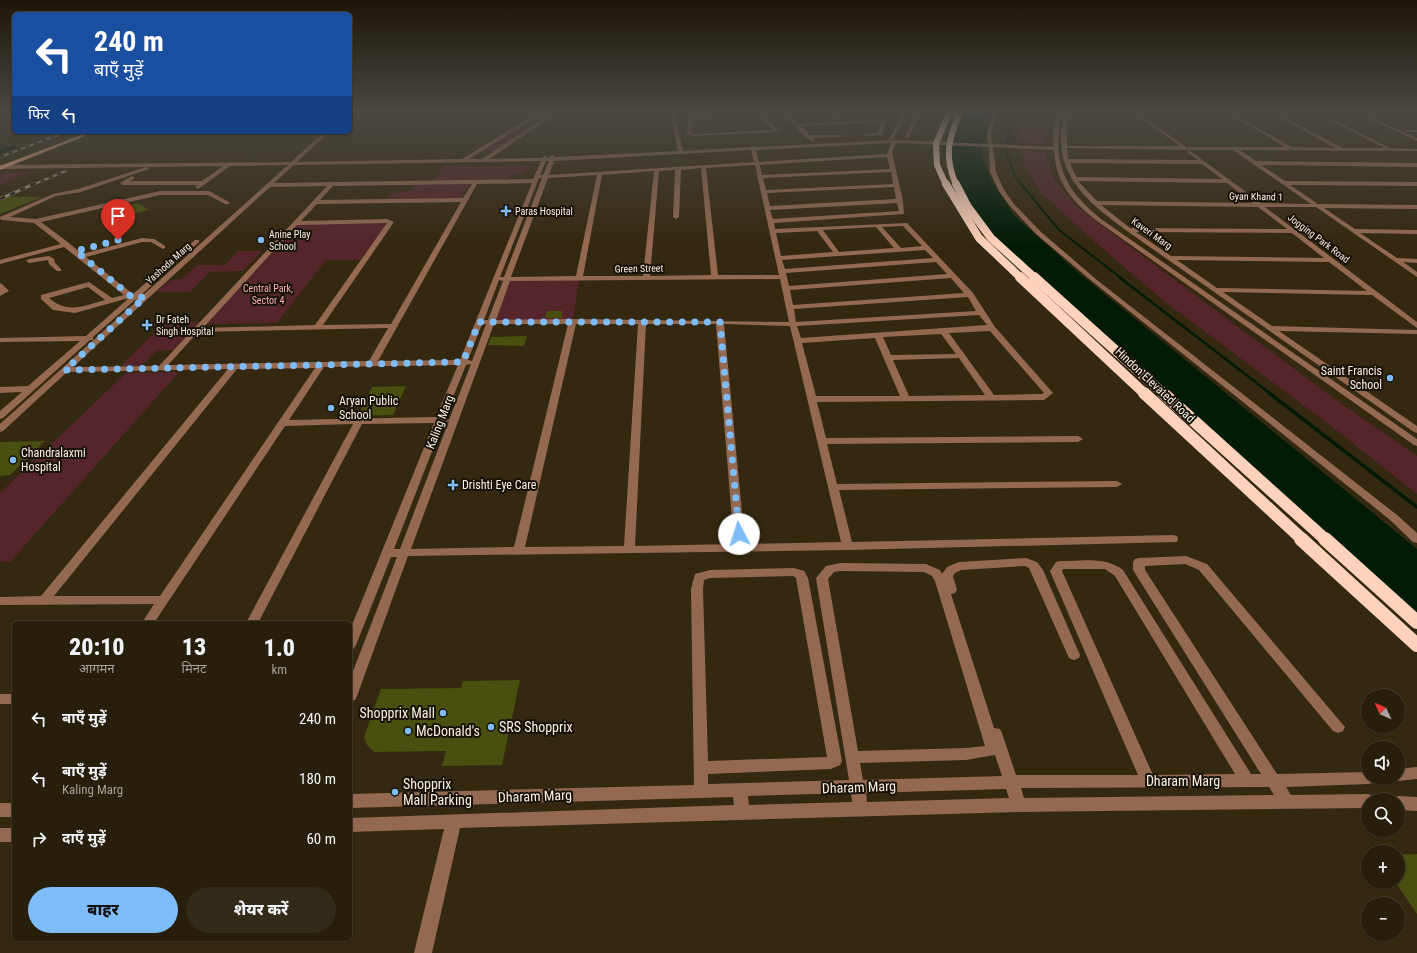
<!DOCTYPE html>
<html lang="hi">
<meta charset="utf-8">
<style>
body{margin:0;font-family:"Roboto Condensed","Noto Sans Devanagari",sans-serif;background:#332b1a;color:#f1f3f6;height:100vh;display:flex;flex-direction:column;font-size:15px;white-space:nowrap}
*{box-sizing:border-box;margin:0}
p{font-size:13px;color:#a4a29d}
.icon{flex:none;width:22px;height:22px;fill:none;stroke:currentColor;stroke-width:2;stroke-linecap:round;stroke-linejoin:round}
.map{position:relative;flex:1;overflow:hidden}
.details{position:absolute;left:12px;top:621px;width:340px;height:320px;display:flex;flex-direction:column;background:#271e0c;border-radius:6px;box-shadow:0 1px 3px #0004,0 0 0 1px #433c2d}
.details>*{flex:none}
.top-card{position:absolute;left:12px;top:12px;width:340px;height:122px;border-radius:6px;box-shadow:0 1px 3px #0004,0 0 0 1px #433c2d;background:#1a4fa0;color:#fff;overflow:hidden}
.needle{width:26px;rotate:314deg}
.buttons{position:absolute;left:1361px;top:689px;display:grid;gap:8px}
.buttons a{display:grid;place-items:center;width:44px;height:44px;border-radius:50%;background:#271e0c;box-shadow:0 1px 3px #0004,0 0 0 1px #433c2d;font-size:20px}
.pin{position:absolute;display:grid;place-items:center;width:34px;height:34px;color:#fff;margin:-41px -17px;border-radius:50% 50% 50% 0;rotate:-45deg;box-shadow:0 0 4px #0007}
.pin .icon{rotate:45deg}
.me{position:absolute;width:44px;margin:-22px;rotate:355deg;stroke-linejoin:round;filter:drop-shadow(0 0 3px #0008)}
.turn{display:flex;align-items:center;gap:14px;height:84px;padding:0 16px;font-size:18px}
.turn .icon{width:52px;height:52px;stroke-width:2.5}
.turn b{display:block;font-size:28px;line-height:34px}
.then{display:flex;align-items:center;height:38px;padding:0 16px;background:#0003;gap:8px;font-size:15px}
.eta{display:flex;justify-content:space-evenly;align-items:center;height:68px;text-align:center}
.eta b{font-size:24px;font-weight:800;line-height:28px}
.cta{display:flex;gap:8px;margin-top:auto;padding:8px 16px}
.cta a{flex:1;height:46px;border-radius:24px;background:#7fbdfa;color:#111;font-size:16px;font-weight:800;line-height:46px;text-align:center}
.cta a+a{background:#332b1a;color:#f1f3f6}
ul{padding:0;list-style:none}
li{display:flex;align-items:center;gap:12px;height:60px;padding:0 16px}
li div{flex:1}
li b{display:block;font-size:15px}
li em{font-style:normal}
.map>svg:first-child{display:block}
.green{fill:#54262b}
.water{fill:#021b07}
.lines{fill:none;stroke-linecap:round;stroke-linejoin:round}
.stream-far3{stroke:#021b07;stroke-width:1.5}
.stream-far2{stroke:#021b07;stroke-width:2}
.stream-far1{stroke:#021b07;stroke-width:2.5}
.stream{stroke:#021b07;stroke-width:3.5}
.canal{fill:#021b07;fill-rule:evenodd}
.building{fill:#494f0e}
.minor{fill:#946952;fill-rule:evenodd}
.major{fill:#f3ac86;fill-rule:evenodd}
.rail-far1-casing{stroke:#a09684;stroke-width:2}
.rail-casing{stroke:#a09684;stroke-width:3}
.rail-far1{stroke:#171208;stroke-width:1.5;stroke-dasharray:4.5;stroke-linecap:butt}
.rail{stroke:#171208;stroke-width:2;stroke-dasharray:5.5;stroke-linecap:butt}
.highway-bridge-far4{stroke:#fed2bb;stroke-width:6}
.highway-bridge-far3{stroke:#fed2bb;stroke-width:8}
.highway-bridge-far2{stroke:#fed2bb;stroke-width:10}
.highway-bridge-far1{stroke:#fed2bb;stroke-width:12}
.highway-bridge{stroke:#fed2bb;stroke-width:14}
.route{stroke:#7fbdfa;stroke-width:7;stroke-dasharray:0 12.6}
.poi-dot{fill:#7fbdfa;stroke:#171208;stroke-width:1.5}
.labels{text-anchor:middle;stroke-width:4;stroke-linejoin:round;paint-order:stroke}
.far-street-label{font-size:10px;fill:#f8f0e2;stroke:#171208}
.far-poi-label{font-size:10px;fill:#f8f0e2;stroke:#171208;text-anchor:start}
.far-park-label{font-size:10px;fill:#feb0b5;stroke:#171208}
.poi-label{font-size:12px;fill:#f8f0e2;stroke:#171208;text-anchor:start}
.street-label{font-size:12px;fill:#f8f0e2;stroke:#171208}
.near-poi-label{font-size:14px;fill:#f8f0e2;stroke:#171208;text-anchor:start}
.near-street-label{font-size:14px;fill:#f8f0e2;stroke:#171208}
</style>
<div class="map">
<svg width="1417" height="953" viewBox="0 0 1417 953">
<rect width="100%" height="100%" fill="#342810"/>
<g class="green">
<path d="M1022 112H1048L1045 145 1017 142Z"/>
<path d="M539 118 543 119 493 152 482 151 534 119Z"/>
<path d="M1018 149 1045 151 1054 179 1077 207 1332 397 1417 456V494L1335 429 1164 301 1095 242 1041 193 1027 170Z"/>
<path d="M471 165V167L530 166 525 174 512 175 510 179 434 181 444 166Z"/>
<path d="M31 172 0 185V173Z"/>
<path d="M469 184 459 200 385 201 391 193 411 191 415 185Z"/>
<path d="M388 223 360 260H326L277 323 207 324 297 224Z"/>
<path d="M238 251H262L243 271 210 272 190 292H157L171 280 182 279 197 265H225Z"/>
<path d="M507 279H579L573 321 491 322Z"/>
<path d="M200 322 174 350 156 351 141 366H121L164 323Z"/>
<path d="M179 372 10 562H0V493L126 373Z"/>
</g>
<path class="water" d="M954 112H991L982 149 983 160 993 183 1014 215 1074 269 1417 549V626L1080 322 1002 255 956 193 942 150Z"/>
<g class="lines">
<path class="stream-far3" d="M1014 112 1005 150 1016 178 1022 185"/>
<path class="stream-far2" d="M1021 184 1059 230 1121 278"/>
<path class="stream-far1" d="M1119 277 1271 394"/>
<path class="stream" d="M1269 393 1417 507"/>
<path class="canal" d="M12 146 17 147 0 154V150Z"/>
</g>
<g class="building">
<path d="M0 196 42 197 0 214Z"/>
<path d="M138 203 149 210 125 216 114 208Z"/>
<path d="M547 311H562V318H545Z"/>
<path d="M527 336 524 346 488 345 491 337Z"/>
<path d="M406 386 393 415 358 416 372 387Z"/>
<path d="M45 441 10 475 0 476V442Z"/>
<path d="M520 680 502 765 442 766 446 751 374 752 367 745 364 737 381 689 461 688 463 681Z"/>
<path d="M1417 854V914L1398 886V855Z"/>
</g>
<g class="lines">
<g class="minor">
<path d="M350 112H500L498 113 350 114Z"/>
<path d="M566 112H571L560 116 552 117 489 159 537 158H542L545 155 547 158 553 155 555 157 678 151 670 112H674L683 151 751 147 753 146 755 147 894 140 989 144 988 143 987 135 993 112H997L991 135 992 143 991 144 1053 147 1055 112H1059C1060 123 1058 135 1058 146 1060 180 1076 198 1101 219L1417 439V446L1414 445 1097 221C1072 201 1056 184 1054 150L993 147 996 172 1004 190 1014 204 1041 232 1097 280 1397 515 1417 533V543L1413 542 1389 519 1093 282 1036 234 1010 206 999 191 990 172 989 147 896 143 892 152 903 201 904 214 774 223 775 229 907 223 973 293 995 327 1053 393 1044 400 817 402 826 438 1078 436 1083 439 1078 442 827 444 837 484 1117 481 1122 484 1117 487 839 490 852 542 1173 535 1177 536 1178 539 1177 542 847 550 408 556 357 696 355 700 350 701V679L397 557H391L356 645 354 648 350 650V630L434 423 362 424 258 623H246L353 424 285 426 154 623H142L154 604 0 605V597L41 596 228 369 67 372 3 431 0 432V424L138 300H135L93 337V340H90L3 418 0 419V411L22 392 0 393V387L28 386 80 341 0 342V338L86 336 129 298 75 313 53 310 41 299V295L89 282 112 298 124 295 64 247 0 264V260L61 244 34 223 2 220 0 219V217L53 194 78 189 146 167 0 169V165L291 162 324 132H329L297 162 462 159 535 114H539V116L469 159H482L545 117H541V115L560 114ZM891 143 887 154 759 162 756 150ZM751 150 754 162 549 175 554 161ZM887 157 890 169 762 175 760 165ZM541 161 533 179 274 183 294 165ZM546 161H549L543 175H540ZM288 165 142 296H140L199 242V240H195L133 294 86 257 142 242H151L163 249 165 248V246L154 239 142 238 82 254 69 243 41 222 160 195H208L225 204H229V202L209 191H160L36 219 10 217 56 196 81 192 149 169 148 167 223 166 202 181H130L135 178 132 176 120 183 123 185H198L195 187 198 189 230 166ZM755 165 779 275H718L706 168ZM701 168 711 275 650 276 659 171 675 170 673 217 676 219 679 217 681 170ZM654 171 643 276H583L602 175ZM891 172 893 184 766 190 763 178ZM597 175 576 276 511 277 548 178ZM539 178H542L504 277H500ZM532 183 460 360 378 361 477 184ZM472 184 463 198 320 200 333 186ZM327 186 159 366 73 367 270 187ZM894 187 896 199 770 206 767 193ZM461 202 391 324 323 325 394 222 387 219 301 221 317 204ZM897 203 899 211 773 219 770 210ZM387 223 315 325 203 328 297 225ZM903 226 922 246 901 248 882 227ZM876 227 894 248 839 252 823 230ZM817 231 833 252 781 256 776 233ZM925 250 933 258 785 269 782 260ZM936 262 947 274 789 286 786 273ZM951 278 964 293 793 305 790 290ZM780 279 789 322 573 319 496 320 510 281ZM499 280 503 281 488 320H484ZM88 287 105 300C84 306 67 314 49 298ZM968 297 976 311 796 322 794 309ZM979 315 987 325 801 338 797 326ZM482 324H486L472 361 468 360ZM494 324H568L514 547 411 549ZM576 324H638L624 546 525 547ZM646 324H716L734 544 635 546ZM724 324 790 326 841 542 745 544ZM388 328 369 361 168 365 198 332ZM990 331 1044 393 1042 394 994 395 949 333ZM941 334 956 354 891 355 883 337ZM875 338 900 396H816L802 343ZM959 358 985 395 909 396 893 360ZM471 364 449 420 445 417 466 365ZM458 365 436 417 289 420 324 367ZM315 368 160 596H54L237 369ZM449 421 400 549H394L443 423Z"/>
<path d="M689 112H693V118L729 112H735L692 121 691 133 693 134 772 130 758 112H762L778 131 776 132 693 136 687 134Z"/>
<path d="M782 112H786L798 124 835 122 824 112H828L840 122 884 120 886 121 882 135 866 136 864 134 878 133 881 122 801 126 810 135H840L842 136 840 137 813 138 815 141 813 142 806 138Z"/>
<path d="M904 112H908L893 139H889Z"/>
<path d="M918 112H922L908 138 904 139Z"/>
<path d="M1063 112H1067V114L1134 115 1133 112H1137L1186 147H1285L1226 112H1230L1292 147 1335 148 1270 112H1274L1343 148H1385L1313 112H1317L1390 148 1417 149V151L1240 150 1256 161 1417 163V167L1261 165 1285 181 1417 182V186L1290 185 1318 204 1417 205V209L1324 208 1355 229 1417 230V234L1360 233 1397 258 1417 259V263L1403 262 1417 272V277L1316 207H1265L1417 322V328L1372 295 1223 292 1272 326 1417 330V334L1279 331 1417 426V433L1414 432 1127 231C1102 212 1074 193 1064 161 1059 146 1062 128 1063 112ZM1067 116 1138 117 1180 146H1067ZM1067 148 1189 150 1187 152 1198 160 1068 159ZM1189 150H1233L1311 204 1261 203ZM1070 163 1202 164 1222 179 1076 177ZM1078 181 1227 183 1253 203 1097 201ZM1101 205 1258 207 1287 229 1130 228ZM1136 232 1292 233 1324 258 1171 256ZM1177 260 1329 262 1367 291 1217 288Z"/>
<path d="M1354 112H1359L1417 138V141Z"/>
<path d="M1404 130H1417V132H1406Z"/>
<path d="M49 256 54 259 55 263 61 269V271H57L49 264 48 260 29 263 26 261 29 259Z"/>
<path d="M0 283 2 284 9 291 0 296Z"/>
<path d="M1186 556 1207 564 1345 727 1343 731 1338 733 1333 731 1199 570 1185 564 1145 566V570L1277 774 1368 772V778H1375L1373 783 1368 784 1286 787 1291 795 1368 794 1373 796 1375 800H1368V808L1019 812 460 828 432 953H414L444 829 350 832V818L734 805 733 797 350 808V794L694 785 691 589 695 574 710 570 794 568 804 571 808 578 842 761 840 765 831 769 708 774V784L849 780 816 578 826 566 840 563 926 564 940 570 942 574 947 567 959 562 1026 558 1037 562 1043 570 1080 655 1079 658 1074 660 1069 658 1029 568 1025 566 961 570 955 573 953 576 957 590 955 593 951 594 994 728 1000 729 1002 733 1016 775H1138L1050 571 1056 562 1060 561C1081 561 1106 556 1123 570L1251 774H1261L1133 570V562L1135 559 1139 558ZM1063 569H1105L1115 576 1235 774 1153 775 1062 571ZM840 571 924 572 932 576 935 581 985 746 966 748 858 751 828 579 834 572ZM793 576 796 578 827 757 708 761 703 589 704 580 710 578ZM995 755 1002 776 863 780 860 763 966 760ZM1269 787 1274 795 1024 798 1021 788ZM1006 789 1009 798 867 802 866 793ZM851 793 852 802 749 805 748 796Z"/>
<rect x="0" y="694" width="14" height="10"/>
<path d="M1417 767V779L1398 781 1393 780 1392 778H1398V769Z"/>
<path d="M1398 796 1417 797V811L1398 810V800H1392Z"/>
<rect x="0" y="803" width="14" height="14"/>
<rect x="0" y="828" width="14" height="14"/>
</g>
<path class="major" d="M89 132H95L0 170V166Z"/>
<defs>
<g id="rail-far1">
<path d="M0 157 66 132"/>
<path d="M32 185 66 171"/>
</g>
<path id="rail" d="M0 199 34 184"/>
</defs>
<use href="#rail-far1" class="rail-far1-casing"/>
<use href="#rail" class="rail-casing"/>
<use href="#rail-far1" class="rail-far1"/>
<use href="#rail" class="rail"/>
<g class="highway-bridge-far4">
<path d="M946 185 937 165 936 144 949 112"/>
<path d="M956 185C944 156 948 140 960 112"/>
</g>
<g class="highway-bridge-far3">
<path d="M946 184 979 238 1021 278"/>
<path d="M956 184 968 207 991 238 1035 278"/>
</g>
<g class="highway-bridge-far2">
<path d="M1020 277 1145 394"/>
<path d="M1034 277 1164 394"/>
</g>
<g class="highway-bridge-far1">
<path d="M1144 393 1303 540"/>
<path d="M1163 393 1326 540"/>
</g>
<g class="highway-bridge">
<path d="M1301 539 1417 645"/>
<path d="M1325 539 1417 622"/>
</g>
</g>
<linearGradient id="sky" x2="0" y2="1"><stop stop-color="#1d1609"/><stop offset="0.46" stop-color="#4a4842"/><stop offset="1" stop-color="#4a4842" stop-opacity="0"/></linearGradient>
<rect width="1417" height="245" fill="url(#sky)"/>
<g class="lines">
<path class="route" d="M118 240 76 251 133 298 145 297 65 370 463 362 479 322H720L739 534"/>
</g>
<g class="poi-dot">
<path d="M504 205h4v4h4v4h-4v4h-4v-4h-4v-4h4z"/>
<circle cx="261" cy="240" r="4"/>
<path d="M145 319h4v4h4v4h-4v4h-4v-4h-4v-4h4z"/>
<circle cx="1390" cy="378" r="4"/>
<circle cx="331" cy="408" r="4"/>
<circle cx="13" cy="460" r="4"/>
<path d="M451 479h4v4h4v4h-4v4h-4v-4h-4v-4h4z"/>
<circle cx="443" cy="713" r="4"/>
<circle cx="491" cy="727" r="4"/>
<circle cx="408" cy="731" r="4"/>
<circle cx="395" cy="792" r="4"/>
</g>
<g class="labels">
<g class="far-street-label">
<text transform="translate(1256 196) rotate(1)" y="4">Gyan Khand 1</text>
<text transform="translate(1152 233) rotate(35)" y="4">Kaveri Marg</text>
<text transform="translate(1319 238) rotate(37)" y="4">Jogging Park Road</text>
<text transform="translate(168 263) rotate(-42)" y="4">Yashoda Marg</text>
<text transform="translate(639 268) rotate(-1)" y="4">Green Street</text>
</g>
<g class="far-poi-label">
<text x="515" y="215">Paras Hospital</text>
<text x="269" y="238">Anine Play<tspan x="269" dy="12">School</tspan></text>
<text x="156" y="323">Dr Fateh<tspan x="156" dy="12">Singh Hospital</tspan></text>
</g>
<g class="far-park-label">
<text x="268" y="292">Central Park,<tspan x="268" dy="12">Sector 4</tspan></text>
</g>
<g class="poi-label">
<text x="1382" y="375" text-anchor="end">Saint Francis<tspan x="1382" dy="14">School</tspan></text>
<text x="339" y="405">Aryan Public<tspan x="339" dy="14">School</tspan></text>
<text x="21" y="457">Chandralaxmi<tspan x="21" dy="14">Hospital</tspan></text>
<text x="462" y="489">Drishti Eye Care</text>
</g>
<g class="street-label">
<text transform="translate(1155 385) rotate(43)" y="4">Hindon Elevated Road</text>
<text transform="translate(440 422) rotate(-69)" y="4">Kaling Marg</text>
</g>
<g class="near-poi-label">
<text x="435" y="718" text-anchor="end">Shopprix Mall</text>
<text x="499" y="732">SRS Shopprix</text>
<text x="416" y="736">McDonald's</text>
<text x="403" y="789">Shopprix<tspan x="403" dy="16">Mall Parking</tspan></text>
</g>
<g class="near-street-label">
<text x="1183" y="786">Dharam Marg</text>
<text transform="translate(859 787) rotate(-2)" y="5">Dharam Marg</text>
<text transform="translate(535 796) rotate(-2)" y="5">Dharam Marg</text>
</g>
</g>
</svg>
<div class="buttons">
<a><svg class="needle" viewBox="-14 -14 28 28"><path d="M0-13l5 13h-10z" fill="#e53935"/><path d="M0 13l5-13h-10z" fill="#a4a29d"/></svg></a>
<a><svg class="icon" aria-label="sound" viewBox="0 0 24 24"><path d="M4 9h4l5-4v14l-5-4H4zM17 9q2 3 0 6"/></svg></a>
<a><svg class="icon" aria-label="search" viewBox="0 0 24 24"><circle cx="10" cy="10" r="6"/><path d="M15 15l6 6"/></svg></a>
<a>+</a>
<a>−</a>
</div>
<div class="pin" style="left:118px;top:240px;background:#d93025"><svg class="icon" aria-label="arrive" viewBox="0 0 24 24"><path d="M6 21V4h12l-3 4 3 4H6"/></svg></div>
<svg class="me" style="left:739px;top:534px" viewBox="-20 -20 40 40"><circle r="19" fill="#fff"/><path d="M0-13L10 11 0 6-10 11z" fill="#7fbdfa"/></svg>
<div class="top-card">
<div class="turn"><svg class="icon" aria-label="left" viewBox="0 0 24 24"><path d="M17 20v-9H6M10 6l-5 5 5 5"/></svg><div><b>240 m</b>बाएँ मुड़ें</div></div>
<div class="then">फिर<svg class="icon" aria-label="left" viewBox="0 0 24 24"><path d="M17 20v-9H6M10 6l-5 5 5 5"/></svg></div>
</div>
<section class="details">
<div class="eta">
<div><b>20:10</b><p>आगमन</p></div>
<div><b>13</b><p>मिनट</p></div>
<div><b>1.0</b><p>km</p></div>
</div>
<ul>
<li><svg class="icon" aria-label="left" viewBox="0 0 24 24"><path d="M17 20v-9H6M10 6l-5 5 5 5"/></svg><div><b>बाएँ मुड़ें</b></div><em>240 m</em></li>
<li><svg class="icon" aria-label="left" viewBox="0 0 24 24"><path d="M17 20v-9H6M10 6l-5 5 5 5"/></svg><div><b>बाएँ मुड़ें</b><p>Kaling Marg</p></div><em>180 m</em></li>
<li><svg class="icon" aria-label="right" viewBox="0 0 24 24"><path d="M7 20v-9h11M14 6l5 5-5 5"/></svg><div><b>दाएँ मुड़ें</b></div><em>60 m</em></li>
</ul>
<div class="cta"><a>बाहर</a><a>शेयर करें</a></div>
</section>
</div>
